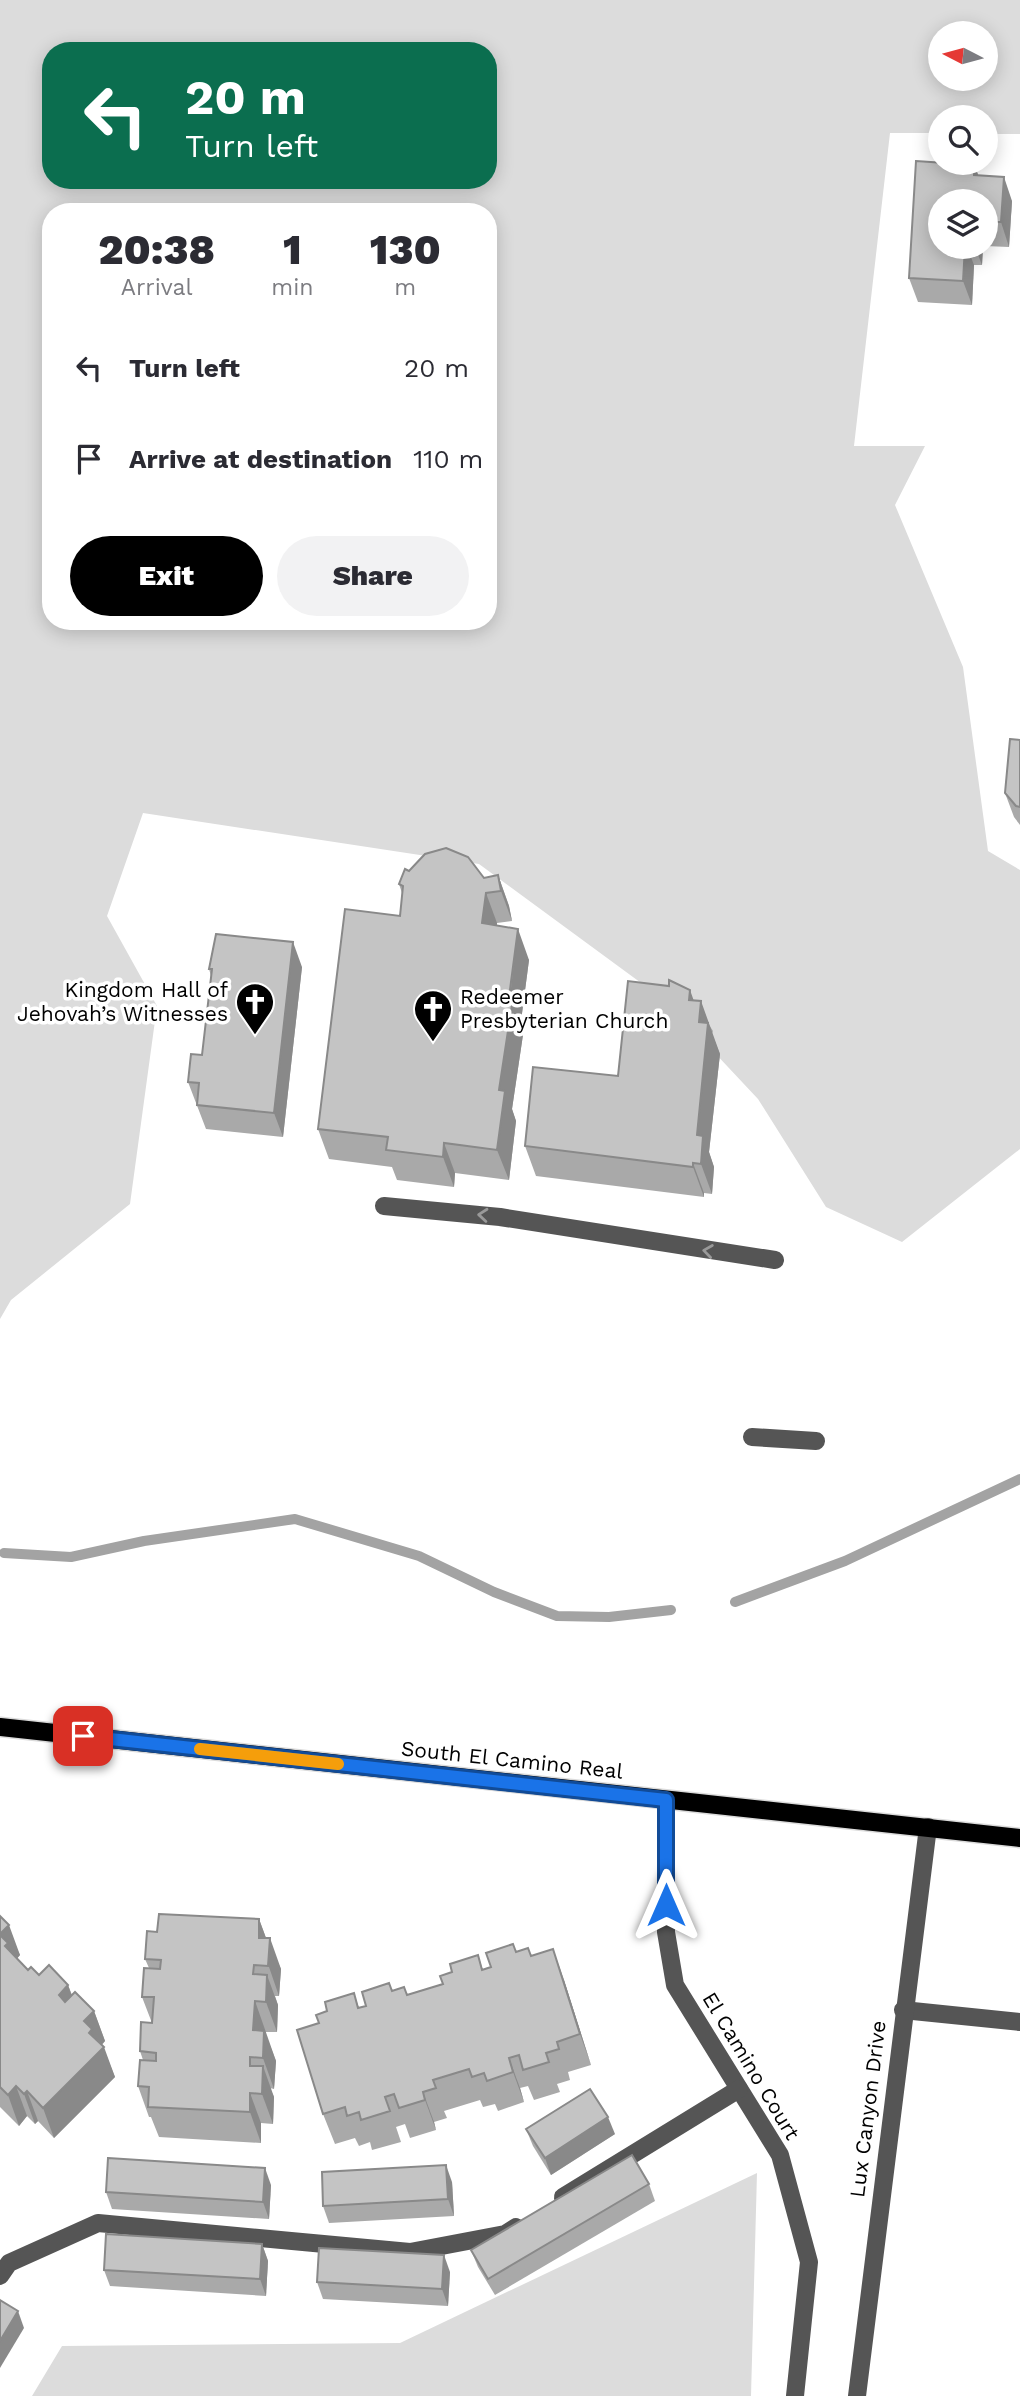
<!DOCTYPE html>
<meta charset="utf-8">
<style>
body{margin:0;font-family:"Work Sans",sans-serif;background:#f2f2f3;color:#2b2b33;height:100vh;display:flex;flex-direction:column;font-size:26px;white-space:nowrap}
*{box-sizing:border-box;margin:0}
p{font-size:23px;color:#7c7c81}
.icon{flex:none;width:38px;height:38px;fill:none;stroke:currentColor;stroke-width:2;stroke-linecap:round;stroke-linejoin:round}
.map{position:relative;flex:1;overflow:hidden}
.side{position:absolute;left:42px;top:203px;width:455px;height:427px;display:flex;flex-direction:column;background:#fff;border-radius:28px;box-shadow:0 4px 18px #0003}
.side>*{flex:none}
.hud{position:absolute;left:42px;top:42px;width:455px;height:147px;border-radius:28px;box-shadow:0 4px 18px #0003;background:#0b6e4f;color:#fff;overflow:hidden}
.needle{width:46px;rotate:276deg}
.fabs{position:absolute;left:928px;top:21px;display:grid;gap:14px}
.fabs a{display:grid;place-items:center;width:70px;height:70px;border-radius:50%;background:#fff;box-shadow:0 4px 18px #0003;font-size:35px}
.pin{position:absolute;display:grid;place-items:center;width:60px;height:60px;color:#fff;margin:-30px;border-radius:14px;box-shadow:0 4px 10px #0006}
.me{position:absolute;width:77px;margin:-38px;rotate:0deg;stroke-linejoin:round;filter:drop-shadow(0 0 5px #0008)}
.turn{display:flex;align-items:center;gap:24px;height:147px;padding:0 28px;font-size:32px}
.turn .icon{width:91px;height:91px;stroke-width:2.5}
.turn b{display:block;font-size:49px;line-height:60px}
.eta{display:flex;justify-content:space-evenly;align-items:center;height:119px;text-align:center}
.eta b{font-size:42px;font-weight:800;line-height:49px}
.button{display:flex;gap:14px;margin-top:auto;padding:14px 28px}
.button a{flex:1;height:80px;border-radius:42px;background:#000;color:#fff;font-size:28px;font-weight:800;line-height:80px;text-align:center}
.button a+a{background:#f2f2f3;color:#2b2b33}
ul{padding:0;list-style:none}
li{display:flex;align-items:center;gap:21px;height:91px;padding:0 28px}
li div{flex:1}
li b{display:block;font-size:26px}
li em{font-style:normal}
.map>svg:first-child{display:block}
.green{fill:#dcdcdc;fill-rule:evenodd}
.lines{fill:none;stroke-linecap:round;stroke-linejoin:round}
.stream{stroke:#a3a3a3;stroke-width:10}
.major-casing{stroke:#dbdbdb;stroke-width:21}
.minor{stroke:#555;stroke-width:18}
.major{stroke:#000;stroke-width:18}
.wall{fill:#a9a9a9}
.shaded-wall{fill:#898989}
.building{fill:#c4c4c4;stroke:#898989;stroke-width:2}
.oneway{stroke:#999}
.route-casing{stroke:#114b97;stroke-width:18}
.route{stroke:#1a73e8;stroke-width:12}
.slow{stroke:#f59e0b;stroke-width:12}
.labels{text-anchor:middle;stroke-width:7;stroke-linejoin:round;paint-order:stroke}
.poi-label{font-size:21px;fill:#000;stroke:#fff;text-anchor:end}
.street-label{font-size:21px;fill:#000;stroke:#fff}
</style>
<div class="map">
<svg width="1020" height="2396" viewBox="0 0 1020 2396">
<rect width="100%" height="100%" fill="#fff"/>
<g class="green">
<path d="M0 0H1020V134H985V117H940V133H890L854 446H925L895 505 963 667 988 851 1020 870V1149L902 1242 826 1207 758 1099 667 1002 479 864 143 813 107 916 157 1006 130 1204 11 1300 0 1319ZM940 33H985V79H940ZM51 51H488V180H51ZM51 212H488V621H51Z"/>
<path d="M757 2173 751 2396H32L62 2346 400 2343Z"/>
</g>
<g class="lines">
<g class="stream">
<path d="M4 1553 71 1557 144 1541 295 1519 419 1556 494 1592 557 1616 609 1617 671 1610"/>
<path d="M735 1602 845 1561 1020 1479"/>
</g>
<defs>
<path id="major" d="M0 1727 1020 1838"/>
</defs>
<use href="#major" class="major-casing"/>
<g class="minor">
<path d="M384 1206 500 1217 775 1260"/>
<path d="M752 1437 816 1441"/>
<path d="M666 1800V1932L675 1985 780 2155 809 2262 795 2396"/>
<path d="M903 2010 1020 2022"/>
<path d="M563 2197 739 2089"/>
<path d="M0 2276 9 2263 98 2223 410 2252 505 2234 516 2227"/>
<path d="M857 2396 928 1827"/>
</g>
<use href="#major" class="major"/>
</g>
<g class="wall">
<path d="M975 166 978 175 1012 201 1009 247 985 246V201L940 247H983L982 265H974L972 305 918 302 909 278Z"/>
<path d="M1020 740V825L1014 817 1005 793Z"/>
<path d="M409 871 484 878 498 875 509 906 512 921 497 923V925L529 960 521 1021 524 1028 512 1109 516 1121 509 1180 455 1173 454 1187 397 1180 392 1167 329 1159 318 1129 400 916 402 893 399 884Z"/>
<path d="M302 967 283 1137 206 1129 188 1082 202 1055 211 976 209 969Z"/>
<path d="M693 1000 713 1031 712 1034 720 1054 709 1152 714 1167 712 1194 704 1193V1197L536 1176 525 1146 618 1076Z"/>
<path d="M0 1916 20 1955 17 1958 28 1970 39 1975 68 1985 72 1995 94 2011 105 2041 102 2045 115 2077 54 2138 38 2121 35 2124 27 2116 19 2126 0 2107Z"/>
<path d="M259 1919 266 1938 281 1969 279 1996H275L278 2005 277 2032H266V2035L276 2061 274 2089 270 2088 274 2097 273 2124 261 2123V2143L159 2137 151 2117H149L138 2086 143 2060 140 2051 152 2023 142 1997 149 1968 145 1959 157 1932Z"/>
<path d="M516 1952 531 1956 564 1980 591 2065 568 2072 570 2080 557 2084 560 2092 534 2100 528 2086 520 2088 524 2102 498 2111 495 2104 483 2107 480 2100 444 2111 447 2118 434 2122 436 2130 410 2138 405 2124 396 2127 401 2142 372 2150 370 2142 359 2146 355 2138 335 2144 323 2114 319 2023 327 2011 354 1993 359 2008 366 2006 392 1991 407 1995 443 1984 452 1972 478 1955 483 1970 491 1967Z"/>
<path d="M526 2129 615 2134 551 2175 533 2146Z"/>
<path d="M452 2182 454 2216 329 2223 323 2206Z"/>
<path d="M649 2184 655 2201 495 2295 478 2267 471 2250Z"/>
<path d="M271 2185 269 2219 112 2209 106 2192Z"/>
<path d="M262 2244 268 2261 266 2296 110 2286 104 2270Z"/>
<path d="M450 2272 448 2306 323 2299 317 2282Z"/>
</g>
<g class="shaded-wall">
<path d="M972 163H975V166L983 189 974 177Z"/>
<path d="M1004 177 1012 201 1009 247 1001 222Z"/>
<path d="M965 247H967L974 265 972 305 963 281Z"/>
<path d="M975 247H983L982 265Z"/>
<path d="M498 875 509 906 512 921 501 891Z"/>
<path d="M486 893 497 923 493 953 482 923Z"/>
<path d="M518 929 529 960 521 1021 524 1028 512 1109 516 1121 509 1180 497 1150 499 1090Z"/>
<path d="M293 942 302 967 283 1137 274 1113Z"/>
<path d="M690 990 700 1018 701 1001 720 1054 709 1152 714 1167 712 1194 701 1164 697 1135 689 1000Z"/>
<path d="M444 1143 455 1173 454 1187 443 1157Z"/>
<path d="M693 1163 704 1193V1197L693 1167Z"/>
<path d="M259 1919 269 1946 270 1938 281 1969 279 1996 259 1938Z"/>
<path d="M9 1925 20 1955 15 1961 16 1977 0 1934Z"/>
<path d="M553 1949 564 1980 591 2065 580 2034Z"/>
<path d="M267 1975 278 2005 277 2032 266 2002Z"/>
<path d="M68 1985 79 2016 59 1995Z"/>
<path d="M255 2001 276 2061 274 2089 253 2030Z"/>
<path d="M94 2011 105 2041 99 2047H104L115 2077 54 2138 43 2108 84 2021Z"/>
<path d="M509 2058 520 2088 524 2102 513 2072Z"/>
<path d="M263 2066 274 2097 273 2124 262 2094Z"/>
<path d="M16 2086 27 2116 19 2126 8 2095Z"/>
<path d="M27 2091 38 2121 35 2124 24 2094Z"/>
<path d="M423 2092 434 2122 436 2130 425 2100Z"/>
<path d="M250 2093 261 2123V2143L250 2112Z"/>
<path d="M608 2117 615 2134 551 2175 545 2158Z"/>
<path d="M446 2165 452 2182 454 2216 448 2199Z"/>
<path d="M265 2168 271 2185 269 2219 263 2202Z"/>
<path d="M262 2244 268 2261 266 2296 260 2279Z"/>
<path d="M444 2255 450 2272 448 2306 442 2289Z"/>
<path d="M18 2311 24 2328 0 2368V2341Z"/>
</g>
<g class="building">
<path d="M916 161 974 165V175L1004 177 1001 222H985V201H940V247H965L963 281 909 278Z"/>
<path d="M954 163H972L971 165Z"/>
<path d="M1010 739 1020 740V807L1016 806 1005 793Z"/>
<path d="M446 848 468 857 484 878 498 875 501 891 486 893 482 923 518 929 509 997 513 998 499 1090 505 1091 497 1150 444 1143 443 1157 386 1150 388 1137 318 1129 345 909 400 916 403 886 399 884 405 869 409 871 425 854Z"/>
<path d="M216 934 293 942 274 1113 197 1105 199 1083 188 1082 191 1054 202 1055 212 969H209Z"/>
<path d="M669 980 690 990 689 1000 701 1001 699 1022 708 1023 697 1135 703 1136 701 1164 693 1163V1167L525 1146 533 1067 618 1076 628 981 669 986Z"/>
<path d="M159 1914 259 1919V1938H270L268 1966 254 1965 253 1974 267 1975 266 2002 255 2001 253 2030 264 2031 263 2058 250 2057V2066H263L262 2094 250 2093V2112L148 2107 149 2087 138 2086 140 2060 156 2061V2053L140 2051 141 2022 152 2023 154 1997H142L144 1968 160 1969 161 1960 145 1959 147 1931 157 1932Z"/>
<path d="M0 1916 9 1925 0 1934Z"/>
<path d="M0 1935 8 1943 5 1946 28 1970 31 1967 39 1975 49 1965 68 1985 59 1995 65 2002 75 1992 94 2011 84 2021 92 2029 89 2033 104 2047 43 2108 27 2091 24 2094 16 2086 8 2095 0 2087Z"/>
<path d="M513 1944 516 1952 528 1948 531 1956 553 1949 580 2034 557 2042 559 2049 546 2053 549 2062 523 2070 519 2055 509 2058 513 2072 487 2081 484 2073 472 2077 469 2069 433 2080 436 2088 423 2092 425 2100 399 2108 394 2094 385 2097 390 2111 361 2120 359 2112 347 2116 345 2107 323 2114 297 2030 319 2023 316 2015 327 2011 325 2002 354 1993 358 2008 366 2006 362 1992 389 1983 392 1991 404 1987 407 1995 443 1984 440 1976 452 1972 450 1964 478 1955 482 1970 491 1967 486 1953Z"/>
<path d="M590 2089 608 2117 545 2158 526 2129Z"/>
<path d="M632 2155 649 2184 488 2279 471 2250Z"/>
<path d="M108 2158 265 2168 263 2202 106 2192Z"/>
<path d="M446 2165 448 2199 323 2206 322 2172Z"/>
<path d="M106 2234 262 2244 260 2279 104 2270Z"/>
<path d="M319 2248 444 2255 442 2289 317 2282Z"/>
<path d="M0 2300 18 2311 0 2341Z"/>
</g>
<defs><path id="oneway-chevron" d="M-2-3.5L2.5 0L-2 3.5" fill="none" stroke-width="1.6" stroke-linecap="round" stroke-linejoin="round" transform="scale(1.75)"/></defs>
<g class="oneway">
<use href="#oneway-chevron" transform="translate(483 1215) rotate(-175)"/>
<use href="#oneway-chevron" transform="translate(708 1251) rotate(-172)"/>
</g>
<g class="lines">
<defs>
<path id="route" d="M83 1736 666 1800V1905"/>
</defs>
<use href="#route" class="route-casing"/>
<use href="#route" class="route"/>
<path class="slow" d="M200 1749 338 1764"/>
</g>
<defs>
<symbol id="church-pin" viewBox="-11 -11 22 30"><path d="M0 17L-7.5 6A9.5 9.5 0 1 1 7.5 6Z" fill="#000" stroke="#fff"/><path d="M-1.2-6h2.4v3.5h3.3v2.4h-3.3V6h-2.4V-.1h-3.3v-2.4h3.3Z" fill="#fff"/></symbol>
</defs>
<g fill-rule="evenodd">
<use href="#church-pin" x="233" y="980" width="44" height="60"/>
<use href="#church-pin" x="411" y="987" width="44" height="60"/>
</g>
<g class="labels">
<g class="poi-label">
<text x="228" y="997">Kingdom Hall of<tspan x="228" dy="24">Jehovah’s Witnesses</tspan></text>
<text x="460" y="1004" text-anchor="start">Redeemer<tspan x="460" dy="24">Presbyterian Church</tspan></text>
</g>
<g class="street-label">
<text transform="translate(512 1760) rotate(6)" y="7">South El Camino Real</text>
<text transform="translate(751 2066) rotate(59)" y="7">El Camino Court</text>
<text transform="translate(868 2109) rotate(-83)" y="7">Lux Canyon Drive</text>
</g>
</g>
</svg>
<div class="fabs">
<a><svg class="needle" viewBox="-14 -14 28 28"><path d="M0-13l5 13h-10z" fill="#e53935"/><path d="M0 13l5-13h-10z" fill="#7c7c81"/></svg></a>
<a><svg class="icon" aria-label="search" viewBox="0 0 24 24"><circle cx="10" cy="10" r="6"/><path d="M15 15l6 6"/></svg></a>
<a><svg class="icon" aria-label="layers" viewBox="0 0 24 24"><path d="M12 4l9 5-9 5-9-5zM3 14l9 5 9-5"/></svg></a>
</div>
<div class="pin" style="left:83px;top:1736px;background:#d93025"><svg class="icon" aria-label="arrive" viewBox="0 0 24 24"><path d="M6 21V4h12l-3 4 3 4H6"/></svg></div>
<svg class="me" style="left:666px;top:1905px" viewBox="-20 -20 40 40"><path d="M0-17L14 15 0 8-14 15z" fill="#1a73e8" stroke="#fff" stroke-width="4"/></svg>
<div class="hud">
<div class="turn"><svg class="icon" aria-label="left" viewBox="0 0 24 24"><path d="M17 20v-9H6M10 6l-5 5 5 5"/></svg><div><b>20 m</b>Turn left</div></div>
</div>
<section class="side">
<div class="eta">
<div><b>20:38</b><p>Arrival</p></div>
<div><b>1</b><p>min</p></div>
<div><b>130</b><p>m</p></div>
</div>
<ul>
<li><svg class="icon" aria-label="left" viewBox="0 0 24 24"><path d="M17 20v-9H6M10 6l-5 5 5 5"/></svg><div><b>Turn left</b></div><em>20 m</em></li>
<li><svg class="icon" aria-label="arrive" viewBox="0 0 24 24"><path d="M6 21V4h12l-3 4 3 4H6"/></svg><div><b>Arrive at destination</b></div><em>110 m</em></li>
</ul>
<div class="button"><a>Exit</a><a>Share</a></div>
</section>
</div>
